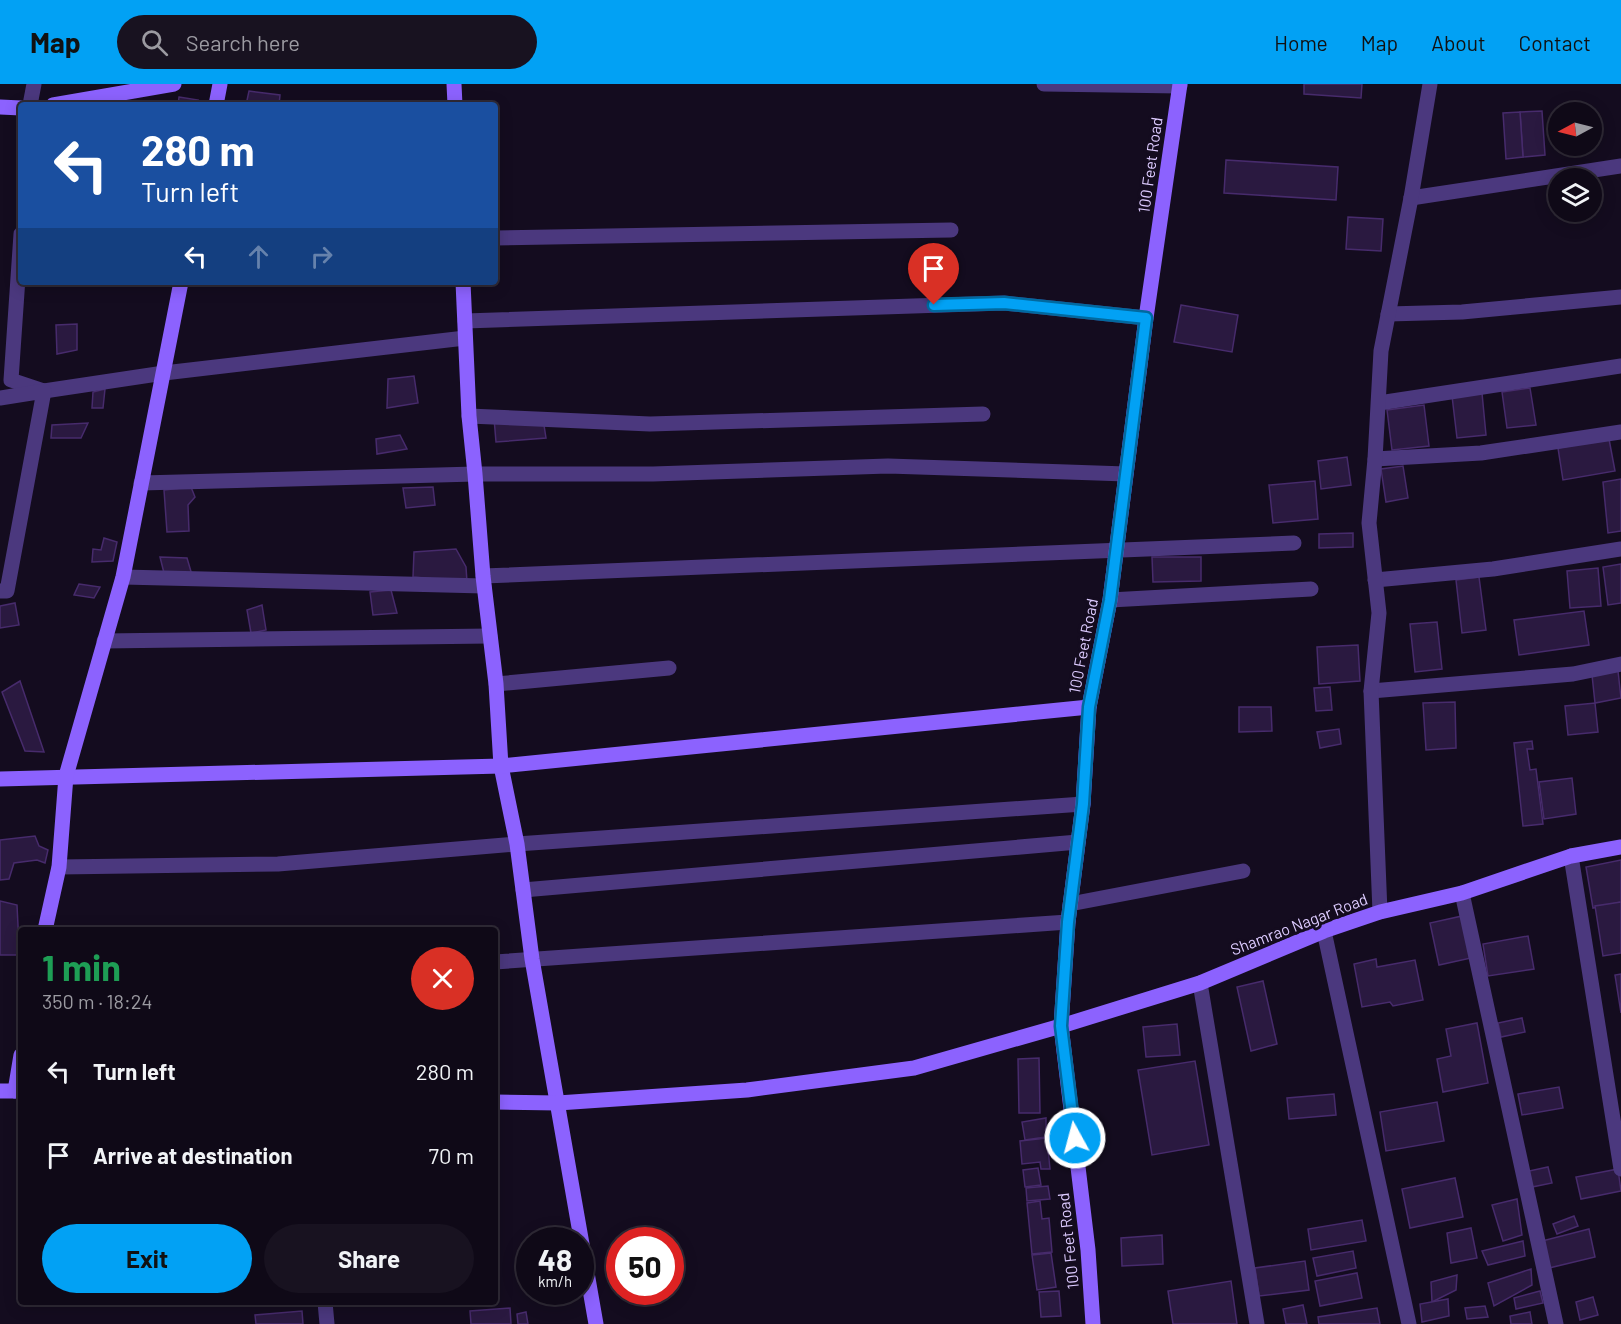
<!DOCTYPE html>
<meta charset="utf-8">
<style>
body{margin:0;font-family:Barlow,sans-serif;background:#181220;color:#f1f3f6;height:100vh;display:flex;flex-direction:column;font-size:22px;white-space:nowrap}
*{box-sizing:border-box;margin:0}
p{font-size:20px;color:#9b9aa1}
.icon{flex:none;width:33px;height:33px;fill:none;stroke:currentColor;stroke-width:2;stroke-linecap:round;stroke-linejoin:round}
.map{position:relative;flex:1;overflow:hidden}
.panel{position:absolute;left:18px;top:843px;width:480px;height:378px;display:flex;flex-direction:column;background:#0f0917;border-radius:6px;box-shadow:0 3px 15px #0003,0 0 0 2px #2f2a36}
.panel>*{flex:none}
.guide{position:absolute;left:18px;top:18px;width:480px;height:183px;border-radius:6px;box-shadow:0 3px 15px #0003,0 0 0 2px #2f2a36;background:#1a4fa0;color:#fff;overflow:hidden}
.needle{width:39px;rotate:263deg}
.tools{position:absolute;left:1548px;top:18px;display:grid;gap:12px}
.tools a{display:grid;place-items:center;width:54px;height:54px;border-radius:50%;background:#0f0917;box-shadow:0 3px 15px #0003,0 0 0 2px #2f2a36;font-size:30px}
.speed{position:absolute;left:516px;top:1143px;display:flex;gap:12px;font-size:30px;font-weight:700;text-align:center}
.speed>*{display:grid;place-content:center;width:78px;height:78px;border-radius:50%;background:#0f0917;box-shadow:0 3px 15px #0003,0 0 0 2px #2f2a36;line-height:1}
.speed small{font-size:15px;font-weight:400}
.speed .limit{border:9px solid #d22;background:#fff;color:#111}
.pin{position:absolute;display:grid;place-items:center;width:51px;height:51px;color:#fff;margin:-62px -26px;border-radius:50% 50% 50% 0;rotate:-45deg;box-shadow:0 0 6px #0007}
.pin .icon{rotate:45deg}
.me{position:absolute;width:66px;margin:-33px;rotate:353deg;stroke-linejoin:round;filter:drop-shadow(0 0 4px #0008)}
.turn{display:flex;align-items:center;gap:21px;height:126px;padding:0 24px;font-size:27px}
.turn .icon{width:78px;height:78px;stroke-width:2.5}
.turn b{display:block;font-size:42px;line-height:51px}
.lanes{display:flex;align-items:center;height:57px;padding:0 24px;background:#0003;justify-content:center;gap:30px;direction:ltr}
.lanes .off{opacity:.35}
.round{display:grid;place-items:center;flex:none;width:63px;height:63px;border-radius:32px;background:#181220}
.overview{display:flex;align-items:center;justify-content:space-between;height:102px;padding:0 24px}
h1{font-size:36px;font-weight:700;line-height:45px;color:#1e9e55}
.action{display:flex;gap:12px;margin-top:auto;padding:12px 24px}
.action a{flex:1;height:69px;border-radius:36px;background:#02a1f4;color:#111;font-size:24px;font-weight:700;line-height:69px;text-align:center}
.action a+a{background:#181220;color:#f1f3f6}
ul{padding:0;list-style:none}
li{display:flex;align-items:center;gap:18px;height:84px;padding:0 24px}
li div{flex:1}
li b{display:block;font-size:22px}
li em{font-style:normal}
header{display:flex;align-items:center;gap:36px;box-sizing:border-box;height:84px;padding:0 30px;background:#02a1f4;color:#111}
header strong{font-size:28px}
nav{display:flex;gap:33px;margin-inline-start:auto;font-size:21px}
.search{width:420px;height:54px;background:#181220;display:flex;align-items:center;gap:15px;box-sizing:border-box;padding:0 21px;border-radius:33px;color:#9b9aa1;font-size:22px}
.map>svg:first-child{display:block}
.building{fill:#2a1940;stroke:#472b6c;stroke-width:1.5}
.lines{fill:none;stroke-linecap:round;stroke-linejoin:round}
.street{stroke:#4b387e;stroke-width:15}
.secondary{stroke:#8c62fe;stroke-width:15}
.route-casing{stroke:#01699f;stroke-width:15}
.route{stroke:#02a1f4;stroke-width:10}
.labels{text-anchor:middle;stroke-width:6;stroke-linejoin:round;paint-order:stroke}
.street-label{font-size:16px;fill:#ddcbff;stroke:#140c1f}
</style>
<header>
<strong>Map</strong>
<div class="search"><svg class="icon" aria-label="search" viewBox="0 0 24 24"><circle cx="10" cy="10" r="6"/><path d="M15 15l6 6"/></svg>Search here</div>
<nav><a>Home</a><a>Map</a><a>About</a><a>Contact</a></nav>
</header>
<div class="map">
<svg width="1621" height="1240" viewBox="0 0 1621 1240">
<rect width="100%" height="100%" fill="#140c1f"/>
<g class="building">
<path d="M1304 0H1362L1361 14 1304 10Z"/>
<path d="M249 7 280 11 279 21H246Z"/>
<path d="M179 13 198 16 195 21H178Z"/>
<path d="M1542 27 1545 71 1523 73 1520 28Z"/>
<path d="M1520 28 1523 73 1506 75 1503 29Z"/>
<path d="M1226 76 1338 83 1336 116 1224 109Z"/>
<path d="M1348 133 1383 135 1381 167 1346 165Z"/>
<path d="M1181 221 1238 231 1232 268 1174 258Z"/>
<path d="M77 240V266L57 270 56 241Z"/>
<path d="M414 292 418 319 387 324 388 295Z"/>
<path d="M1530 304 1536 341 1507 344 1502 308Z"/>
<path d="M105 305 103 324H92L93 308Z"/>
<path d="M1482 309 1486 351 1457 354 1452 312Z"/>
<path d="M1424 321 1429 362 1392 366 1387 326Z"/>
<path d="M494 334 543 335 546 354 496 358Z"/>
<path d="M88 339 81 354H51L52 341Z"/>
<path d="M400 351 407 365 377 370 376 355Z"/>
<path d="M1609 355 1615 387 1563 396 1558 364Z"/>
<path d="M1347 373 1351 401 1321 405 1318 377Z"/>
<path d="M1403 382 1408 414 1386 418 1381 385Z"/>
<path d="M1621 395V447L1608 449 1603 398Z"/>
<path d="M1315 397 1318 435 1273 439 1269 401Z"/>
<path d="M191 403 195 413 188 421 189 447 167 448 164 406Z"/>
<path d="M433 403 435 421 406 424 403 404Z"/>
<path d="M1353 449V463L1319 464V450Z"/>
<path d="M104 454 117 458 113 477 92 478 93 465 101 466Z"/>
<path d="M456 465 466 483 467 498 413 493 414 468Z"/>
<path d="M160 473 187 474 192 491 164 489Z"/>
<path d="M1152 473H1201V497L1153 498Z"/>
<path d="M1621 480V519L1608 521 1603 483Z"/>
<path d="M1598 484 1601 522 1570 524 1567 487Z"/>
<path d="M1479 493 1486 546 1462 549 1456 496Z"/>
<path d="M79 500 100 503 94 514 74 511Z"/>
<path d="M391 506 397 529 373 531 370 508Z"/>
<path d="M15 519 19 541 0 544V522Z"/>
<path d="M262 521 266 546 251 549 247 526Z"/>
<path d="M1584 527 1589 561 1519 571 1514 536Z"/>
<path d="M1437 538 1442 585 1415 588 1410 540Z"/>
<path d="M1358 561 1360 597 1319 600 1317 563Z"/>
<path d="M1618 587 1621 614 1595 619 1592 591Z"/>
<path d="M20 597 44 668 25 667 2 608Z"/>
<path d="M1330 603 1332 626 1316 627 1314 604Z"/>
<path d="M1455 618 1456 664 1426 666 1423 619Z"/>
<path d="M1595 619 1598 648 1568 651 1565 622Z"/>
<path d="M1239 623H1271L1272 647 1239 648Z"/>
<path d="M1339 645 1341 660 1320 664 1317 648Z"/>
<path d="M1532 657 1533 665H1527L1530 686 1536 685 1543 740 1523 742 1514 659Z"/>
<path d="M1572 694 1576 730 1544 735 1539 698Z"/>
<path d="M35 752 39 762 48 766 45 779 37 776 14 779 9 795 0 796V756Z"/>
<path d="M1621 776V818L1593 824 1586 783Z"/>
<path d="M0 817 17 821 19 862H21V871H0Z"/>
<path d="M1621 818V869L1603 872 1595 822Z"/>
<path d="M1462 832 1471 874 1439 881 1430 839Z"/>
<path d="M1528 852 1534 885 1488 892 1483 860Z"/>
<path d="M1376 875 1377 883 1415 876 1423 916 1393 922 1390 918 1362 923 1354 880Z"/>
<path d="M1621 890V929L1615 891Z"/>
<path d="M1263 897 1277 960 1251 967 1237 903Z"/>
<path d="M1522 934 1525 948 1501 953 1498 939Z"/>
<path d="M1477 939 1488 999 1443 1008 1437 975 1451 972 1446 945Z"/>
<path d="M1177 940 1180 971 1146 973 1143 943Z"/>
<path d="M1039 974 1040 1029H1019L1018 975Z"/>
<path d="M1195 977 1209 1061 1152 1071 1138 986Z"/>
<path d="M1559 1003 1563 1024 1522 1031 1518 1010Z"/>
<path d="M1334 1010 1336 1031 1289 1035 1287 1014Z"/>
<path d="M1437 1018 1444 1057 1386 1067 1380 1028Z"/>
<path d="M1046 1034V1053L1025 1056 1022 1038Z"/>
<path d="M1047 1054 1050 1085H1041L1040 1078 1022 1080 1020 1057Z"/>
<path d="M1548 1083 1552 1099 1532 1103 1529 1087Z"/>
<path d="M1038 1084 1041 1101 1025 1103 1023 1086Z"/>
<path d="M1618 1085 1621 1107 1581 1115 1576 1093Z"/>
<path d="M1455 1094 1463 1133 1410 1144 1402 1105Z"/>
<path d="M1048 1102 1050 1115 1027 1117 1026 1104Z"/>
<path d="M1517 1115 1522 1151 1503 1157 1492 1121Z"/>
<path d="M1040 1117 1042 1135 1049 1134 1052 1168 1032 1170 1027 1119Z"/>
<path d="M1574 1132 1578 1142 1557 1150 1553 1140Z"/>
<path d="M1362 1136 1366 1157 1311 1166 1308 1145Z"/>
<path d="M1471 1144 1477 1174 1451 1179 1447 1149Z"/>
<path d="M1589 1145 1595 1173 1549 1184 1542 1157Z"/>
<path d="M1162 1151 1163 1180 1122 1182 1121 1154Z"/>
<path d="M1523 1157 1525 1172 1488 1181 1482 1167Z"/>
<path d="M1353 1167 1356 1184 1317 1192 1313 1174Z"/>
<path d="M1051 1169 1056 1203 1037 1206 1032 1171Z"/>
<path d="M1305 1177 1309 1206 1259 1212 1255 1184Z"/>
<path d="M1531 1185 1532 1201 1494 1222 1488 1199Z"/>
<path d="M1357 1189 1362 1214 1320 1222 1315 1197Z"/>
<path d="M1457 1191 1456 1206 1432 1218 1431 1198Z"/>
<path d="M1231 1197 1237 1240H1173L1168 1207Z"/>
<path d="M1059 1207 1061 1232 1041 1233 1039 1208Z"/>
<path d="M1540 1207 1543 1219 1516 1225 1514 1214Z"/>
<path d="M1593 1213 1598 1231 1580 1236 1576 1218Z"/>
<path d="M1448 1215 1449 1232 1422 1238 1420 1220Z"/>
<path d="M1303 1221 1307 1240H1286L1283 1225Z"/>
<path d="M1485 1222 1488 1233 1467 1235 1465 1224Z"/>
<path d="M510 1224 511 1240H471L470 1227Z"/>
<path d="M1377 1224 1380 1240H1319L1318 1233Z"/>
<path d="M302 1227 303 1240H256L255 1231Z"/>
<path d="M526 1228 528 1240H518L517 1230Z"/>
<path d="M1530 1228 1532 1240H1511L1510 1232Z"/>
</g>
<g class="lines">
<g class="street">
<path d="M1044 0 1180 2"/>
<path d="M30 21 34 0"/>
<path d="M1411 114 1621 82"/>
<path d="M21 150 11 296 44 307 164 289 465 254"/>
<path d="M495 154 951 146"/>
<path d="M1388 230 1462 228 1621 213"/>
<path d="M465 237 1004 219 1146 234"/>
<path d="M0 314 44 307 7 507H0"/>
<path d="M1379 319 1621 282"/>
<path d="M469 332 650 340 983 330"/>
<path d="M1375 375 1481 369 1621 348"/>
<path d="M141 399 475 390H653L888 382 1126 390"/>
<path d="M483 492 1294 459"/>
<path d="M123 493 484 502"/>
<path d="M1375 496 1493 485 1621 465"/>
<path d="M1110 516 1311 505"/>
<path d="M104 557 490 552"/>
<path d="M496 600 669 584"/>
<path d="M1371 607 1573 590 1621 580"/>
<path d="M1571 772 1621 1085"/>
<path d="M59 783 278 780 517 760 1083 720"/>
<path d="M523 806 1078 758"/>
<path d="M1462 809 1556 1240"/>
<path d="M1070 820 1243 787"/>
<path d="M1380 828 1371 607 1379 529 1369 439 1375 375 1381 267 1411 114 1430 0"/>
<path d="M1324 847 1409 1240"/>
<path d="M495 878 1068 838"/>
<path d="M1200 899 1257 1240"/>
<path d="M325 1218 327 1240"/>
</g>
<g class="secondary">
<path d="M454 0 455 21"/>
<path d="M53 21 174 0"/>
<path d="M216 21 220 0"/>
<path d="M0 23 21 24"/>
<path d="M463 198 469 332 475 390 483 492 496 600 501 682 517 760 532 875 596 1240"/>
<path d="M0 695 501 682 1089 623"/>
<path d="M45 846 59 783 66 692 123 493 181 198"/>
<path d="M0 1007H21"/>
<path d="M15 1007 21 971"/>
<path d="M495 1018 558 1019 747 1006 914 984 1061 942 1200 899 1324 847 1380 828 1462 809 1571 772 1621 763"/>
<path d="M1093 1240 1088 1166 1061 942 1068 838 1083 720 1089 623 1110 516 1146 234 1180 0"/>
</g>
</g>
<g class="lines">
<defs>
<path id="route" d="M934 221 1004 219 1146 234 1110 516 1089 623 1083 720 1068 838 1061 942 1075 1054"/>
</defs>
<use href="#route" class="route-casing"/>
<use href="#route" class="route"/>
</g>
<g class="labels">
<g class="street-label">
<text transform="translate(1150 81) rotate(-82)" y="6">100 Feet Road</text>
<text transform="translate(1083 562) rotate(-79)" y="6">100 Feet Road</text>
<text transform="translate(1299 840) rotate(-21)" y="6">Shamrao Nagar Road</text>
<text transform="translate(1068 1157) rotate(-96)" y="6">100 Feet Road</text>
</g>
</g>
</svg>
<div class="tools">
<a><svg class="needle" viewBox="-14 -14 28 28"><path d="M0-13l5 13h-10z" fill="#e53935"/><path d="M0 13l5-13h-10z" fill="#9b9aa1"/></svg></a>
<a><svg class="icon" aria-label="layers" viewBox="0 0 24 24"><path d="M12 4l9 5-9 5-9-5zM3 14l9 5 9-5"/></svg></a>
</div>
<div class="speed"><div>48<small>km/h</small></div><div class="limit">50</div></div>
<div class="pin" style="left:934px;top:221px;background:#d93025"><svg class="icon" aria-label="arrive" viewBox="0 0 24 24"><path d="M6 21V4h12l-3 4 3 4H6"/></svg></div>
<svg class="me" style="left:1075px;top:1054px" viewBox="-20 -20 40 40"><circle r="17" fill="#02a1f4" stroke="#fff" stroke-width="3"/><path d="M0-11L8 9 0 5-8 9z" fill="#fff"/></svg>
<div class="guide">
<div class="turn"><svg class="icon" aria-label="left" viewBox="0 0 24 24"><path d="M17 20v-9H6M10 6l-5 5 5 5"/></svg><div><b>280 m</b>Turn left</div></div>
<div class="lanes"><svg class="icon" aria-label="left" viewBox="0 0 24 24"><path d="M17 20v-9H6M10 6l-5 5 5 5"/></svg><svg class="icon off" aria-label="ahead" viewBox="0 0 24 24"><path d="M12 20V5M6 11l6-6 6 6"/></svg><svg class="icon off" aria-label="right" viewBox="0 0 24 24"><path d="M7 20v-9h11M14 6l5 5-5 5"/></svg></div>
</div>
<section class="panel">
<div class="overview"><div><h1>1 min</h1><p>350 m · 18:24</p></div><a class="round" style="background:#d93025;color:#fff"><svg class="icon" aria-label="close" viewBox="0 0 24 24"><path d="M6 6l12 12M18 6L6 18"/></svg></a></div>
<ul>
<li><svg class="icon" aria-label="left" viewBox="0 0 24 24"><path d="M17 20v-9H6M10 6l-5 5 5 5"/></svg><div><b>Turn left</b></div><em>280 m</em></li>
<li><svg class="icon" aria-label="arrive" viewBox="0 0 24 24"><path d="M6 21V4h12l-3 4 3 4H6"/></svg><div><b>Arrive at destination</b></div><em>70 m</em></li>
</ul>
<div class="action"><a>Exit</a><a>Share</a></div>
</section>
</div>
